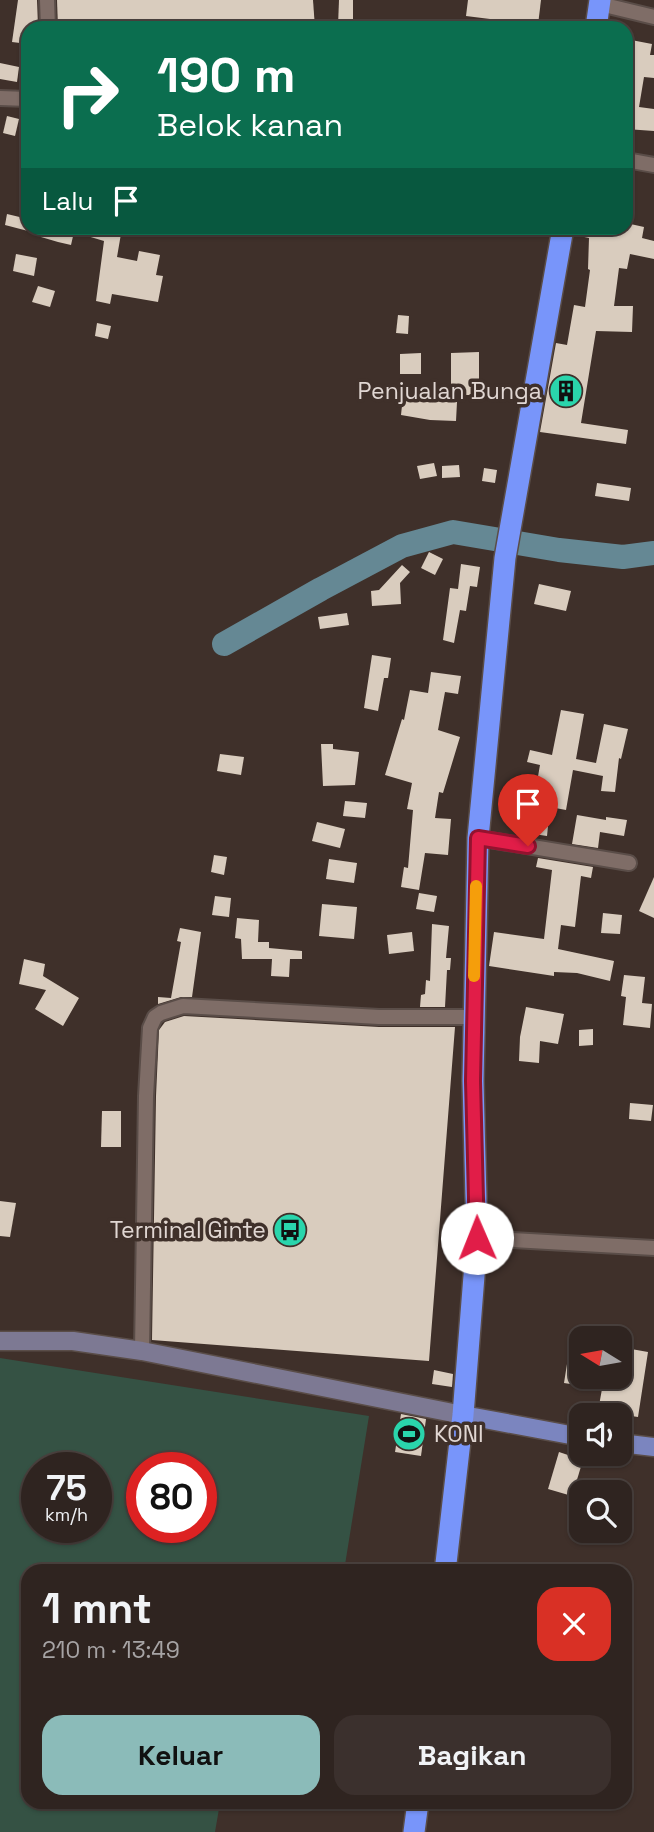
<!DOCTYPE html>
<html lang="id">
<meta charset="utf-8">
<style>
body{margin:0;font-family:"Space Grotesk",sans-serif;background:#3b302d;color:#f1f3f6;height:100vh;display:flex;flex-direction:column;font-size:26px;white-space:nowrap}
*{box-sizing:border-box;margin:0}
p{font-size:23px;color:#a7a4a5}
.icon{flex:none;width:38px;height:38px;fill:none;stroke:currentColor;stroke-width:2;stroke-linecap:round;stroke-linejoin:round}
.map{position:relative;flex:1;overflow:hidden}
.drawer{position:absolute;left:21px;top:1564px;width:611px;height:245px;display:flex;flex-direction:column;background:#2f2420;border-radius:21px;box-shadow:0 2px 5px #0004,0 0 0 2px #4a413e}
.drawer>*{flex:none}
.hud{position:absolute;left:21px;top:21px;width:612px;height:214px;border-radius:21px;box-shadow:0 2px 5px #0004,0 0 0 2px #4a413e;background:#0b6e4f;color:#fff;overflow:hidden}
.needle{width:46px;rotate:281deg}
.buttons{position:absolute;left:569px;top:1326px;display:grid;gap:14px}
.buttons a{display:grid;place-items:center;width:63px;height:63px;border-radius:14px;background:#2f2420;box-shadow:0 2px 5px #0004,0 0 0 2px #4a413e;font-size:35px}
.speed{position:absolute;left:21px;top:1452px;display:flex;gap:14px;font-size:35px;font-weight:700;text-align:center}
.speed>*{display:grid;place-content:center;width:91px;height:91px;border-radius:50%;background:#2f2420;box-shadow:0 2px 5px #0004,0 0 0 2px #4a413e;line-height:1}
.speed small{font-size:18px;font-weight:400}
.speed .limit{border:10px solid #d22;background:#fff;color:#111}
.pin{position:absolute;display:grid;place-items:center;width:60px;height:60px;color:#fff;margin:-72px -30px;border-radius:50% 50% 50% 0;rotate:-45deg;box-shadow:0 0 7px #0007}
.pin .icon{rotate:45deg}
.me{position:absolute;width:77px;margin:-38px;rotate:359deg;stroke-linejoin:round;filter:drop-shadow(0 0 5px #0008)}
.turn{display:flex;align-items:center;gap:24px;height:147px;padding:0 21px;font-size:32px}
.turn .icon{width:91px;height:91px;stroke-width:2.5}
.turn b{display:block;font-size:49px;line-height:60px}
.then{display:flex;align-items:center;height:66px;padding:0 21px;background:#0003;gap:14px;font-size:26px}
.round{display:grid;place-items:center;flex:none;width:74px;height:74px;border-radius:21px;background:#3b302d}
.headline{display:flex;align-items:center;justify-content:space-between;height:119px;padding:0 21px}
h1{font-size:42px;font-weight:700;line-height:52px}
.cta{display:flex;gap:14px;margin-top:auto;padding:14px 21px}
.cta a{flex:1;height:80px;border-radius:21px;background:#8bbbb9;color:#111;font-size:28px;font-weight:700;line-height:80px;text-align:center}
.cta a+a{background:#3b302d;color:#f1f3f6}
.map>svg:first-child{display:block}
.green{fill:#355244;fill-rule:evenodd}
.lines{fill:none;stroke-linecap:round;stroke-linejoin:round}
.river{stroke:#658894;stroke-width:24}
.building{fill:#d9ccbe}
.street-casing{stroke:#5a4d48;stroke-width:18}
.secondary-casing{stroke:#5a4d48;stroke-width:21}
.primary-casing{stroke:#5a4d48;stroke-width:21}
.highway-casing{stroke:#5a4d48;stroke-width:24}
.street{stroke:#7f6d67;stroke-width:14}
.secondary{stroke:#7d7993;stroke-width:18}
.primary{stroke:#7b85bf;stroke-width:18}
.highway{stroke:#7895fa;stroke-width:21}
.route-casing{stroke:#92132f;stroke-width:18}
.route{stroke:#e11d48;stroke-width:12}
.slow{stroke:#f59e0b;stroke-width:12}
.labels{text-anchor:middle;stroke-width:7;stroke-linejoin:round;paint-order:stroke}
.poi-label{font-size:23px;fill:#e1d7d3;stroke:#3f302a;text-anchor:end}
</style>
<div class="map">
<svg width="654" height="1832" viewBox="0 0 654 1832">
<rect width="100%" height="100%" fill="#3f302a"/>
<path class="green" d="M0 1358 369 1416 344 1571 28 1572V1802L220 1803 215 1832H0ZM37 1468H96V1528H37ZM142 1468H201V1528H142Z"/>
<g class="lines">
<path class="river" d="M224 644 321 589 402 546 453 532 559 550 623 557 654 553"/>
</g>
<g class="building">
<path d="M18 0H37L38 26 28 24V44L12 42Z"/>
<path d="M57 0H313L315 28H58Z"/>
<path d="M339 0H353V26H338Z"/>
<path d="M468 0H541L538 25 466 16Z"/>
<path d="M626 39 652 44 650 55H654V78L644 77 639 107 654 109V131L626 129Z"/>
<path d="M0 63 19 67 17 82 0 79Z"/>
<path d="M7 116 19 119 15 136 3 133Z"/>
<path d="M7 214 28 219V231L5 225Z"/>
<path d="M626 223 644 227 642 238 654 241V259L630 254 627 269 619 268 614 306H633L632 332 596 331 581 423 628 430 626 444 540 432 556 343 567 345 574 305 585 307 590 270 588 269 589 238 575 235 576 228H626Z"/>
<path d="M43 228H122L117 257 137 261 139 251 160 255 156 275 163 276 158 302 112 294 110 304 96 301 104 241 74 232 71 245 58 242 41 237Z"/>
<path d="M16 254 37 258 34 276 13 271Z"/>
<path d="M38 286 55 291 50 307 32 302Z"/>
<path d="M398 315 409 316 408 334 396 333Z"/>
<path d="M97 323 111 326 108 339 95 336Z"/>
<path d="M479 352V395H451V353Z"/>
<path d="M421 353V374H400V354Z"/>
<path d="M403 396 426 399V401L457 402 456 421 430 420 401 415Z"/>
<path d="M434 463 437 476 420 479 417 466Z"/>
<path d="M459 465 460 477 442 478V466Z"/>
<path d="M484 468 497 470 495 483 482 481Z"/>
<path d="M597 483 631 488 629 501 595 496Z"/>
<path d="M429 552 443 559 435 575 421 568Z"/>
<path d="M461 564 480 567 477 587 470 586 466 611 460 610 454 643 443 640 450 588 458 589Z"/>
<path d="M402 565 410 572 400 583 401 604 372 606 371 591 379 590Z"/>
<path d="M539 584 571 591 566 611 534 604Z"/>
<path d="M347 613 349 625 320 629 318 617Z"/>
<path d="M372 655 391 658 388 678H384L378 711 364 708Z"/>
<path d="M431 672 461 676 458 694 445 692 438 730 460 737 443 793 439 792 435 818 451 819 448 855 425 853 419 890 401 887 404 867 408 868 413 810 407 809 412 783 385 775 402 719 404 720 410 690 428 693Z"/>
<path d="M561 710 584 714 576 759 596 763 604 724 628 729 621 759 619 758 615 792 601 791 603 776 573 770 566 810 550 807 547 836 514 831 518 813 531 816 540 765 527 762 530 750 552 755Z"/>
<path d="M321 744H333V749L359 752 355 785 323 786Z"/>
<path d="M220 754 244 757 241 775 217 771Z"/>
<path d="M345 801 367 803 365 818 343 816Z"/>
<path d="M577 815 606 820V817L627 820 624 836 600 832 598 848 572 844Z"/>
<path d="M317 822 345 829 340 848 312 841Z"/>
<path d="M214 855 227 857 224 875 211 872Z"/>
<path d="M538 858 593 867 591 878 581 876 575 927 561 925 558 949 614 961 610 981 577 973 554 972V976L489 966 494 932 544 939 552 870 536 867Z"/>
<path d="M329 859 357 863 354 883 326 879Z"/>
<path d="M654 877V918L639 911Z"/>
<path d="M419 893 437 896 434 912 416 909Z"/>
<path d="M215 896 231 898 229 917 212 915Z"/>
<path d="M322 904 357 907 354 939 319 936Z"/>
<path d="M603 913 622 915 620 934 601 933Z"/>
<path d="M237 918 259 920 258 942H269V948L302 951V959H290L289 977 271 976 272 959H242L241 939 235 938Z"/>
<path d="M432 924 449 926 446 958H451L450 970H447L445 1007H420L421 995 425 994 426 980 430 981Z"/>
<path d="M180 928 201 932 192 997H181L158 1004V997L171 998 181 942 177 941Z"/>
<path d="M412 932 414 951 389 954 387 935Z"/>
<path d="M24 959 45 964 43 976 79 998 63 1026 35 1009 46 990 19 984Z"/>
<path d="M624 975 645 977 642 1003 652 1004 650 1028 623 1025 626 997 621 996Z"/>
<path d="M526 1007 564 1014 558 1044 540 1041 539 1063 519 1061 520 1037Z"/>
<path d="M184 1016 379 1027H455L429 1361 152 1340 156 1096 159 1030 165 1022Z"/>
<path d="M593 1029V1045L579 1046V1030Z"/>
<path d="M630 1103 653 1105 651 1121 629 1119Z"/>
<path d="M102 1111H121V1147H101Z"/>
<path d="M0 1201 16 1203 10 1237 0 1236Z"/>
<path d="M570 1345 581 1346V1377H620V1347L648 1352 638 1417 598 1411 602 1389 564 1383Z"/>
<path d="M434 1370 453 1374 452 1387 432 1384Z"/>
<path d="M401 1414 426 1419 421 1456 395 1452Z"/>
<path d="M559 1452 583 1460 572 1496 548 1489Z"/>
</g>
<g class="lines">
<defs>
<g id="street">
<path d="M47 0 48 28"/>
<path d="M600 4 654 17"/>
<path d="M0 98 28 99"/>
<path d="M626 160 654 165"/>
<path d="M478 838 629 863"/>
<path d="M477 1238 654 1248"/>
<path d="M142 1351 146 1096 150 1028 155 1017 161 1013 183 1006 379 1017H474"/>
</g>
<path id="secondary" d="M0 1341H73L142 1351 463 1415"/>
<g id="primary">
<path d="M463 1415 581 1437"/>
<path d="M620 1443 654 1447"/>
</g>
<g id="highway">
<path d="M596 28 600 0"/>
<path d="M445 1572 463 1415 477 1238 473 1081 478 838 505 558 563 228"/>
<path d="M414 1832 418 1802"/>
</g>
</defs>
<use href="#street" class="street-casing"/>
<use href="#secondary" class="secondary-casing"/>
<use href="#primary" class="primary-casing"/>
<use href="#highway" class="highway-casing"/>
<use href="#street" class="street"/>
<use href="#secondary" class="secondary"/>
<use href="#primary" class="primary"/>
<use href="#highway" class="highway"/>
</g>
<g class="lines">
<defs>
<path id="route" d="M477 1238 473 1081 478 838 528 846"/>
</defs>
<use href="#route" class="route-casing"/>
<use href="#route" class="route"/>
<path class="slow" d="M474 976 476 886"/>
</g>
<defs>
<symbol id="building-disc" viewBox="-11 -11 22 22"><circle r="9.5" fill="#2ad5ac" stroke="#3f302a"/><path d="M-4-6H4V6H1V3H-1V6H-4ZM-2.5-4.3h1.7v1.8h-1.7ZM.8-4.3h1.7v1.8H.8ZM-2.5-1h1.7V.8h-1.7ZM.8-1h1.7V.8H.8Z" fill="#111"/></symbol>
<symbol id="bus-disc" viewBox="-11 -11 22 22"><circle r="9.5" fill="#2ad5ac" stroke="#3f302a"/><path d="M-5-6H5V4H4V6H2V4H-2V6H-4V4H-5ZM-3.5-4V0h7V-4ZM-3.5 1.2v1.5H-2V1.2ZM2 1.2v1.5H3.5V1.2Z" fill="#111"/></symbol>
<symbol id="stadium-disc" viewBox="-11 -11 22 22"><circle r="9.5" fill="#2ad5ac" stroke="#3f302a"/><path d="M0-5a6.5 5 0 1 0 0 10a6.5 5 0 1 0 0-10ZM-3.5-1.8h7v3.6h-7Z" fill="#111"/></symbol>
</defs>
<g fill-rule="evenodd">
<use href="#building-disc" x="547" y="372" width="38" height="38"/>
<use href="#bus-disc" x="271" y="1211" width="38" height="38"/>
<use href="#stadium-disc" x="390" y="1415" width="38" height="38"/>
</g>
<g class="labels">
<g class="poi-label">
<text x="542" y="399">Penjualan Bunga</text>
<text x="266" y="1238">Terminal Ginte</text>
<text x="434" y="1442" text-anchor="start">KONI</text>
</g>
</g>
</svg>
<div class="buttons">
<a><svg class="needle" viewBox="-14 -14 28 28"><path d="M0-13l5 13h-10z" fill="#e53935"/><path d="M0 13l5-13h-10z" fill="#a7a4a5"/></svg></a>
<a><svg class="icon" aria-label="sound" viewBox="0 0 24 24"><path d="M4 9h4l5-4v14l-5-4H4zM17 9q2 3 0 6"/></svg></a>
<a><svg class="icon" aria-label="search" viewBox="0 0 24 24"><circle cx="10" cy="10" r="6"/><path d="M15 15l6 6"/></svg></a>
</div>
<div class="speed"><div>75<small>km/h</small></div><div class="limit">80</div></div>
<div class="pin" style="left:528px;top:846px;background:#d93025"><svg class="icon" aria-label="arrive" viewBox="0 0 24 24"><path d="M6 21V4h12l-3 4 3 4H6"/></svg></div>
<svg class="me" style="left:477px;top:1238px" viewBox="-20 -20 40 40"><circle r="19" fill="#fff"/><path d="M0-13L10 11 0 6-10 11z" fill="#e11d48"/></svg>
<div class="hud">
<div class="turn"><svg class="icon" aria-label="right" viewBox="0 0 24 24"><path d="M7 20v-9h11M14 6l5 5-5 5"/></svg><div><b>190 m</b>Belok kanan</div></div>
<div class="then">Lalu<svg class="icon" aria-label="arrive" viewBox="0 0 24 24"><path d="M6 21V4h12l-3 4 3 4H6"/></svg></div>
</div>
<section class="drawer">
<div class="headline"><div><h1>1 mnt</h1><p>210 m · 13:49</p></div><a class="round" style="background:#d93025;color:#fff"><svg class="icon" aria-label="close" viewBox="0 0 24 24"><path d="M6 6l12 12M18 6L6 18"/></svg></a></div>
<div class="cta"><a>Keluar</a><a>Bagikan</a></div>
</section>
</div>
